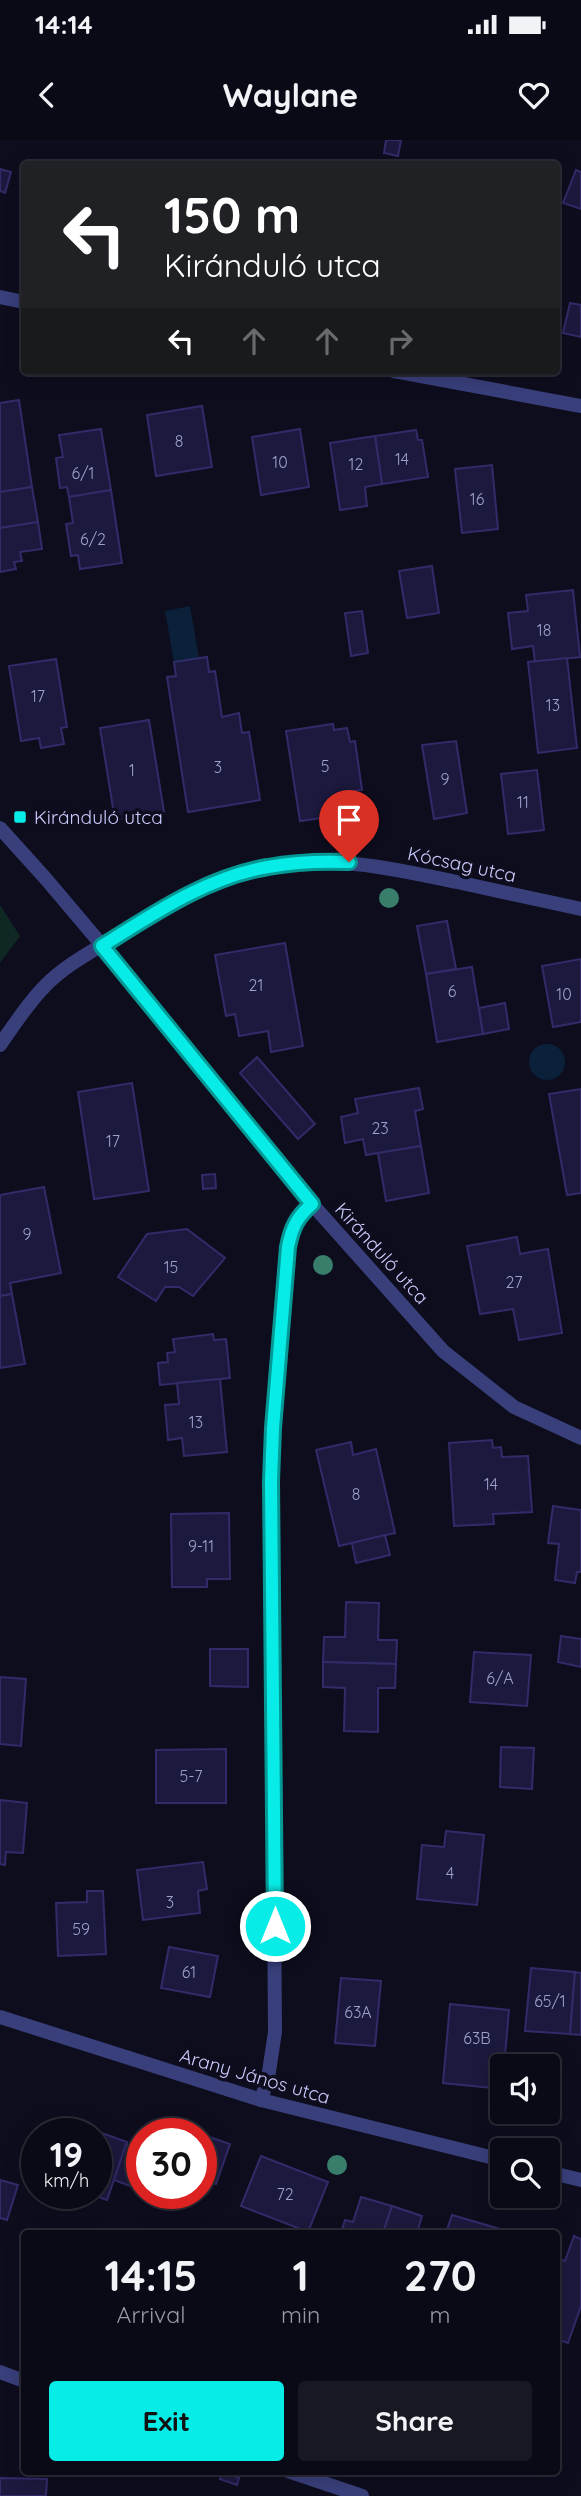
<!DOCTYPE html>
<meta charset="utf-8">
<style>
body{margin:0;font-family:Quicksand,sans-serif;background:#181823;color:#f1f3f6;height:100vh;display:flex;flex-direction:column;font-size:26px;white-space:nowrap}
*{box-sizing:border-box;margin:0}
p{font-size:23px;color:#999aa1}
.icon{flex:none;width:38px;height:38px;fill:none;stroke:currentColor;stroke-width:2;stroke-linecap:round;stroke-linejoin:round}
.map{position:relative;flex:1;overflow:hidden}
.sheet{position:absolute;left:21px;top:2090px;width:539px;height:245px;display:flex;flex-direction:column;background:#0a0a16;border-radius:7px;box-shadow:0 4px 18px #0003,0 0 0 2px #2a2b35}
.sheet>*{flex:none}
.hud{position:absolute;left:21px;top:21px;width:539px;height:214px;border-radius:7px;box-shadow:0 4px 18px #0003,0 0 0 2px #2a2b35;background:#202124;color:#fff;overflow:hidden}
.controls{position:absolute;left:490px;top:1914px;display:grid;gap:14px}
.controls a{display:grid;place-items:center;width:70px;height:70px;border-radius:7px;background:#0a0a16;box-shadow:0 4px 18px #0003,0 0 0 2px #2a2b35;font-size:35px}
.speed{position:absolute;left:21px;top:1978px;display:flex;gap:14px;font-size:35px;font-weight:700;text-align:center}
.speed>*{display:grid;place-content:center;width:91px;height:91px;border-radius:50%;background:#0a0a16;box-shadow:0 4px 18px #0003,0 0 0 2px #2a2b35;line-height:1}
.speed small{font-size:18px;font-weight:400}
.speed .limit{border:10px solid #d22;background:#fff;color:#111}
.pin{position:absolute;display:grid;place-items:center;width:60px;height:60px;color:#fff;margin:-72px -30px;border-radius:50% 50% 50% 0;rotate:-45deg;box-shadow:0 0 7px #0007}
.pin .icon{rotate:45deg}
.me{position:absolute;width:77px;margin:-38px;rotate:0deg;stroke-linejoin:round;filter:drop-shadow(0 0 5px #0008)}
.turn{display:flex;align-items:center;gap:24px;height:147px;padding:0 28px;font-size:32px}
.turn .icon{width:91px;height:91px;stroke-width:2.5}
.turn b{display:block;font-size:49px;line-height:60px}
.lanes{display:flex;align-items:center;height:66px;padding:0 28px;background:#0003;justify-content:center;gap:35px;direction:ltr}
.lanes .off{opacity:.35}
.eta{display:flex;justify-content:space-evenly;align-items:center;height:119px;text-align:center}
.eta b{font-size:42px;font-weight:700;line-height:49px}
.button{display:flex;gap:14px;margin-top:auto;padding:14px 28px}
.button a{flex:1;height:80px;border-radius:7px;background:#08ece7;color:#111;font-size:28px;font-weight:700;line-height:80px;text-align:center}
.button a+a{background:#181823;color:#f1f3f6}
.status{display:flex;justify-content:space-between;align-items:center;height:49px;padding:0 35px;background:#0a0a16;direction:ltr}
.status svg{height:19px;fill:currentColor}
header{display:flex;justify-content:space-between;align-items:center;height:91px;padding:0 28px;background:#0a0a16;font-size:32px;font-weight:700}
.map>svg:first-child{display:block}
.green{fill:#102824}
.water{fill:#0a2139}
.building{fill:#1c193e;stroke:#312c69;stroke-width:2}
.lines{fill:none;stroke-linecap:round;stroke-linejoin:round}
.minor{stroke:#393f7b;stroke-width:14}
.tree{fill:#387e6b}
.route-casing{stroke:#059996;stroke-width:18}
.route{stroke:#08ece7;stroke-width:12}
.poi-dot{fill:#08ece7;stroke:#0d0d1e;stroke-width:2.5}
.labels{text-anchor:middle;stroke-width:7;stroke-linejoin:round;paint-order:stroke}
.number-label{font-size:16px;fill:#9f9fcd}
.poi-label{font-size:19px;fill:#cbccfd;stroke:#0d0d1e;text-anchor:start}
.street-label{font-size:19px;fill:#cbccfd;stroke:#0d0d1e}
</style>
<div class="status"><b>14:14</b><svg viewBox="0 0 49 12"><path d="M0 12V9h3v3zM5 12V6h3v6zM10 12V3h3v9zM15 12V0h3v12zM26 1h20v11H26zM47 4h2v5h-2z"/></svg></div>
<header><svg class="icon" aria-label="back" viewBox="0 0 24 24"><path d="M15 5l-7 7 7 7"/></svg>Waylane<svg class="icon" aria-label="heart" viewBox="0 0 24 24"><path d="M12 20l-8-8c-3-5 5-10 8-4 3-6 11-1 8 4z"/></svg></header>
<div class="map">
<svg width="581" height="2356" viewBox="0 0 581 2356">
<rect width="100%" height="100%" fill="#0d0d1e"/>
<path class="green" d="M0 765 20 796 0 823Z"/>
<g class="water">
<path d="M190 466 199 518 174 522 165 471Z"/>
<circle cx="547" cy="922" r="18"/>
</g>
<g class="building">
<path d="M386 0H401L398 16 384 13Z"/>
<path d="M0 29 11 32 5 53 0 51Z"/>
<path d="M576 30 581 32V69L563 63Z"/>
<path d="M570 163 581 165V197L563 193Z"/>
<path d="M19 260 32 347 0 352V263Z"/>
<path d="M202 266 212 327 156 336 147 275Z"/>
<path d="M101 289 111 350 69 357 67 347 60 348 56 318 63 317 59 295Z"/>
<path d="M300 289 309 347 261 355 252 297Z"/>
<path d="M416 290 418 300H422L428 337 382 344 375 296Z"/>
<path d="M375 296 382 344 365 347 367 366 340 370 330 303Z"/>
<path d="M492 325 498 389 462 393 455 329Z"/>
<path d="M32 347 38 382 0 388V352Z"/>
<path d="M111 350 122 423 80 429 78 415 71 416 66 384 73 383 69 357Z"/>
<path d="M38 382 42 409 20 412 22 421 14 422 16 429 0 432V388Z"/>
<path d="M432 426 439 473 407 478 399 431Z"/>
<path d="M573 450 580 517 535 522 533 506 512 509 508 473 528 471 526 455Z"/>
<path d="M362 471 368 513 351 516 345 473Z"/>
<path d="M207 517 209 532 215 531 222 577 239 573 242 593 249 592 260 660 188 672 167 537 176 536 174 522Z"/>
<path d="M567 518 577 608 538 613 528 522Z"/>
<path d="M56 519 67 587 61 588 64 604 41 608 39 598 21 601 9 526Z"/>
<path d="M149 580 164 672 115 680 100 588Z"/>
<path d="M333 584 334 590 347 588 350 602 355 601 362 650 346 652 349 674 300 681 286 591Z"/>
<path d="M456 601 467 673 434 679 422 605Z"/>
<path d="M537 630 544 690 508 694 501 634Z"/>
<path d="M447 781 456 829 426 834 417 786Z"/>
<path d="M285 803 303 906 271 912 268 891 239 896 235 874 226 876 215 815Z"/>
<path d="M581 819V882L553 887 542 826Z"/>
<path d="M472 827 483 894 437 902 426 834Z"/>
<path d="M505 863 509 889 483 894 479 868Z"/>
<path d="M257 917 315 984 298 999 240 933Z"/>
<path d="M132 943 149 1051 94 1059 78 952Z"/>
<path d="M419 948 423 969 415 971 421 1006 366 1015 363 999 345 1003 341 977 358 973 355 959Z"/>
<path d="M581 949V1053L567 1055 549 954Z"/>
<path d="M421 1006 429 1053 386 1061 378 1013Z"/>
<path d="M215 1034 216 1048 203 1049 202 1035Z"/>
<path d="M44 1047 61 1133 10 1143 12 1154 0 1156V1055Z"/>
<path d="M187 1089 225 1118 193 1156 179 1147H165L156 1161 118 1137 147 1094Z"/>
<path d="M517 1097 520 1114 548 1109 562 1193 519 1200 513 1169 480 1174 467 1106Z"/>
<path d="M12 1154 25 1224 0 1228V1156Z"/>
<path d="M213 1194 214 1200 226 1199 230 1238 160 1245 158 1223 168 1222 167 1213 175 1212 173 1199Z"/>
<path d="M220 1239 227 1312 184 1316 182 1298 168 1300 165 1265 179 1264 177 1243Z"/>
<path d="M492 1300 493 1308 501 1307 502 1317 528 1316 532 1372 493 1374 494 1384 454 1386 449 1303Z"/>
<path d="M351 1302 353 1315 376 1309 395 1393 339 1406 316 1310Z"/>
<path d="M553 1366 581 1370V1432H577L575 1443 555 1440 559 1404 548 1403Z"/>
<path d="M229 1373 230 1439H207V1447H172L171 1374Z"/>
<path d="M385 1395 390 1415 356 1423 352 1403Z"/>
<path d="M346 1462 379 1463 378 1500H397L396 1524 323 1522 324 1497H345Z"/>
<path d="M561 1496 581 1499V1527L558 1522Z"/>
<path d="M210 1509H248V1547L210 1546Z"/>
<path d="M474 1512 531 1515 527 1566 470 1562Z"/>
<path d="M323 1522 396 1524 395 1548H378V1592L344 1591 345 1548 323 1547Z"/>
<path d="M0 1537 26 1539 21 1606 0 1604Z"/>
<path d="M501 1607 534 1608 532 1649 500 1647Z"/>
<path d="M226 1609V1663H156V1610Z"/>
<path d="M0 1660 27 1663 23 1713 6 1712 5 1725 0 1724Z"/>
<path d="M446 1691 484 1695 477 1765 417 1759 422 1705 444 1707Z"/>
<path d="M203 1722 207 1749 198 1751 200 1773 143 1780 137 1730Z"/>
<path d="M87 1751H103L106 1814 58 1816 56 1763 87 1762Z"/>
<path d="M169 1807 218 1816 210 1857 161 1848Z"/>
<path d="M531 1828 575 1832 570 1894 525 1891Z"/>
<path d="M575 1832 581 1833V1895L570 1894Z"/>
<path d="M341 1838 381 1841 375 1906 335 1903Z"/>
<path d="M450 1864 509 1870 502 1949 443 1943Z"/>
<path d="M166 1982 199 1993H162Z"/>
<path d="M80 1985 127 2002 107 2060 87 2053H96V1993H77Z"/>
<path d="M201 1994 230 2004 216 2044 201 2039Z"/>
<path d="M126 2004 142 2010 130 2046 114 2040Z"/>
<path d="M261 2016 328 2042 308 2092 241 2066Z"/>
<path d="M0 2040 18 2045 7 2080 0 2078Z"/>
<path d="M361 2057 392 2066 383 2093H341L345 2080 353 2082Z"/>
<path d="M392 2066 422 2076 417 2093H383Z"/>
<path d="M452 2075 514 2093H446Z"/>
<path d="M574 2096 581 2099V2166L568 2203 556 2199V2118L565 2121Z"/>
<path d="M222 2332 239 2338 237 2345 220 2339Z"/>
<path d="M0 2338 47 2339 46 2356H0Z"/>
</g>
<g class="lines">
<g class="minor">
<path d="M0 157 24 162"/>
<path d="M394 231 581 266"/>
<path d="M0 688 46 739 128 836 312 1064 443 1211 514 1267 581 1298"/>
<path d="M0 905C14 885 28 863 45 846 68 822 101 807 128 789 170 762 218 735 268 727 336 715 390 728 457 742 498 751 540 760 581 769"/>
<path d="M0 1877 261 1960 502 2020"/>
<path d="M261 1960 268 1938 275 1892 271 1341 273 1288 288 1107C292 1087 297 1077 312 1064"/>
<path d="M548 2032 581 2040"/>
<path d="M0 2232 24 2241"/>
<path d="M288 2331 362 2356"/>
</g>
</g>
<g class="tree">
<circle cx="389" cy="758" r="10"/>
<circle cx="323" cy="1125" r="10"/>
<circle cx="337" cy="2025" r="10"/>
</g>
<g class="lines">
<defs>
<path id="route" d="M275 1786 271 1341 273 1288 288 1107C292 1087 297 1077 312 1064L102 806C153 774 207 737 268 727 294 722 322 721 349 722"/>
</defs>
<use href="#route" class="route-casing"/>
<use href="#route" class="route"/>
</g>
<rect class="poi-dot" x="13" y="670" width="14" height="14" rx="3.5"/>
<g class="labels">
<g class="number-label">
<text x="179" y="307">8</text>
<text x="402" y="325">14</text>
<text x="280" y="328">10</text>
<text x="356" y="330">12</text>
<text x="83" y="339">6/1</text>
<text x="477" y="365">16</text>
<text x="93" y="405">6/2</text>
<text x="544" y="496">18</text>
<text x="38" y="562">17</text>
<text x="553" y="571">13</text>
<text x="325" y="632">5</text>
<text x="218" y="633">3</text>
<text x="132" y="636">1</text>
<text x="445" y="645">9</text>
<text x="523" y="668">11</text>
<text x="256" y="851">21</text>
<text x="452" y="857">6</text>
<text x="564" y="860">10</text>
<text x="380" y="994">23</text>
<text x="113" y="1007">17</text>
<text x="27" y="1100">9</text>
<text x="171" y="1133">15</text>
<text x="514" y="1148">27</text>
<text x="196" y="1288">13</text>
<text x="491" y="1350">14</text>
<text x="356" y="1360">8</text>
<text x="201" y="1412">9-11</text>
<text x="500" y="1544">6/A</text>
<text x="191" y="1642">5-7</text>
<text x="450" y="1739">4</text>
<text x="170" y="1768">3</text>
<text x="81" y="1795">59</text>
<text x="189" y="1838">61</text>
<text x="550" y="1867">65/1</text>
<text x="358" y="1878">63A</text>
<text x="477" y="1904">63B</text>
<text x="285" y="2060">72</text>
</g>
<g class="poi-label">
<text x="34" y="684">Kiránduló utca</text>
</g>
<g class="street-label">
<text transform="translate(462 724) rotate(12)" y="7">Kócsag utca</text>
<text transform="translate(382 1113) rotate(48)" y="7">Kiránduló utca</text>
<text transform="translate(255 1936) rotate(16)" y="7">Arany János utca</text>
</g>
</g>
</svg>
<div class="controls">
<a><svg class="icon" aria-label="sound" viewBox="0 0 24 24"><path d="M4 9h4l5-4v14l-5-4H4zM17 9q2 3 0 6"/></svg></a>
<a><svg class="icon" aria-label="search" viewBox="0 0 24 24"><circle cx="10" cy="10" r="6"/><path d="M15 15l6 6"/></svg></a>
</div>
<div class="speed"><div>19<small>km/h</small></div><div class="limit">30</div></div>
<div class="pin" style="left:349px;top:722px;background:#d93025"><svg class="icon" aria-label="arrive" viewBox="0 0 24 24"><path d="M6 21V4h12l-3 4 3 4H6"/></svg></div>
<svg class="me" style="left:275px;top:1786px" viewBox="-20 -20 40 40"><circle r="17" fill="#08ece7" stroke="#fff" stroke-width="3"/><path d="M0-11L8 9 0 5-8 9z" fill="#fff"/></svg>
<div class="hud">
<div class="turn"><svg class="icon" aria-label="left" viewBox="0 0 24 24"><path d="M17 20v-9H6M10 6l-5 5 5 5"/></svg><div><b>150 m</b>Kiránduló utca</div></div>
<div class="lanes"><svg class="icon" aria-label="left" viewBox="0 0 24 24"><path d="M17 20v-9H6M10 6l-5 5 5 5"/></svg><svg class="icon off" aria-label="ahead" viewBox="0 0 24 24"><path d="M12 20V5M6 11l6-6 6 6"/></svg><svg class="icon off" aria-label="ahead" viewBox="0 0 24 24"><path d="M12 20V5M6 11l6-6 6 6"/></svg><svg class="icon off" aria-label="right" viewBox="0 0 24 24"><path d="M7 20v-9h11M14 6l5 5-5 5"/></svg></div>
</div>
<section class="sheet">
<div class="eta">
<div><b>14:15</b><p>Arrival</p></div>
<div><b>1</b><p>min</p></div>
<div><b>270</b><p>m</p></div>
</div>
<div class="button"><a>Exit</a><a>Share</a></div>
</section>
</div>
